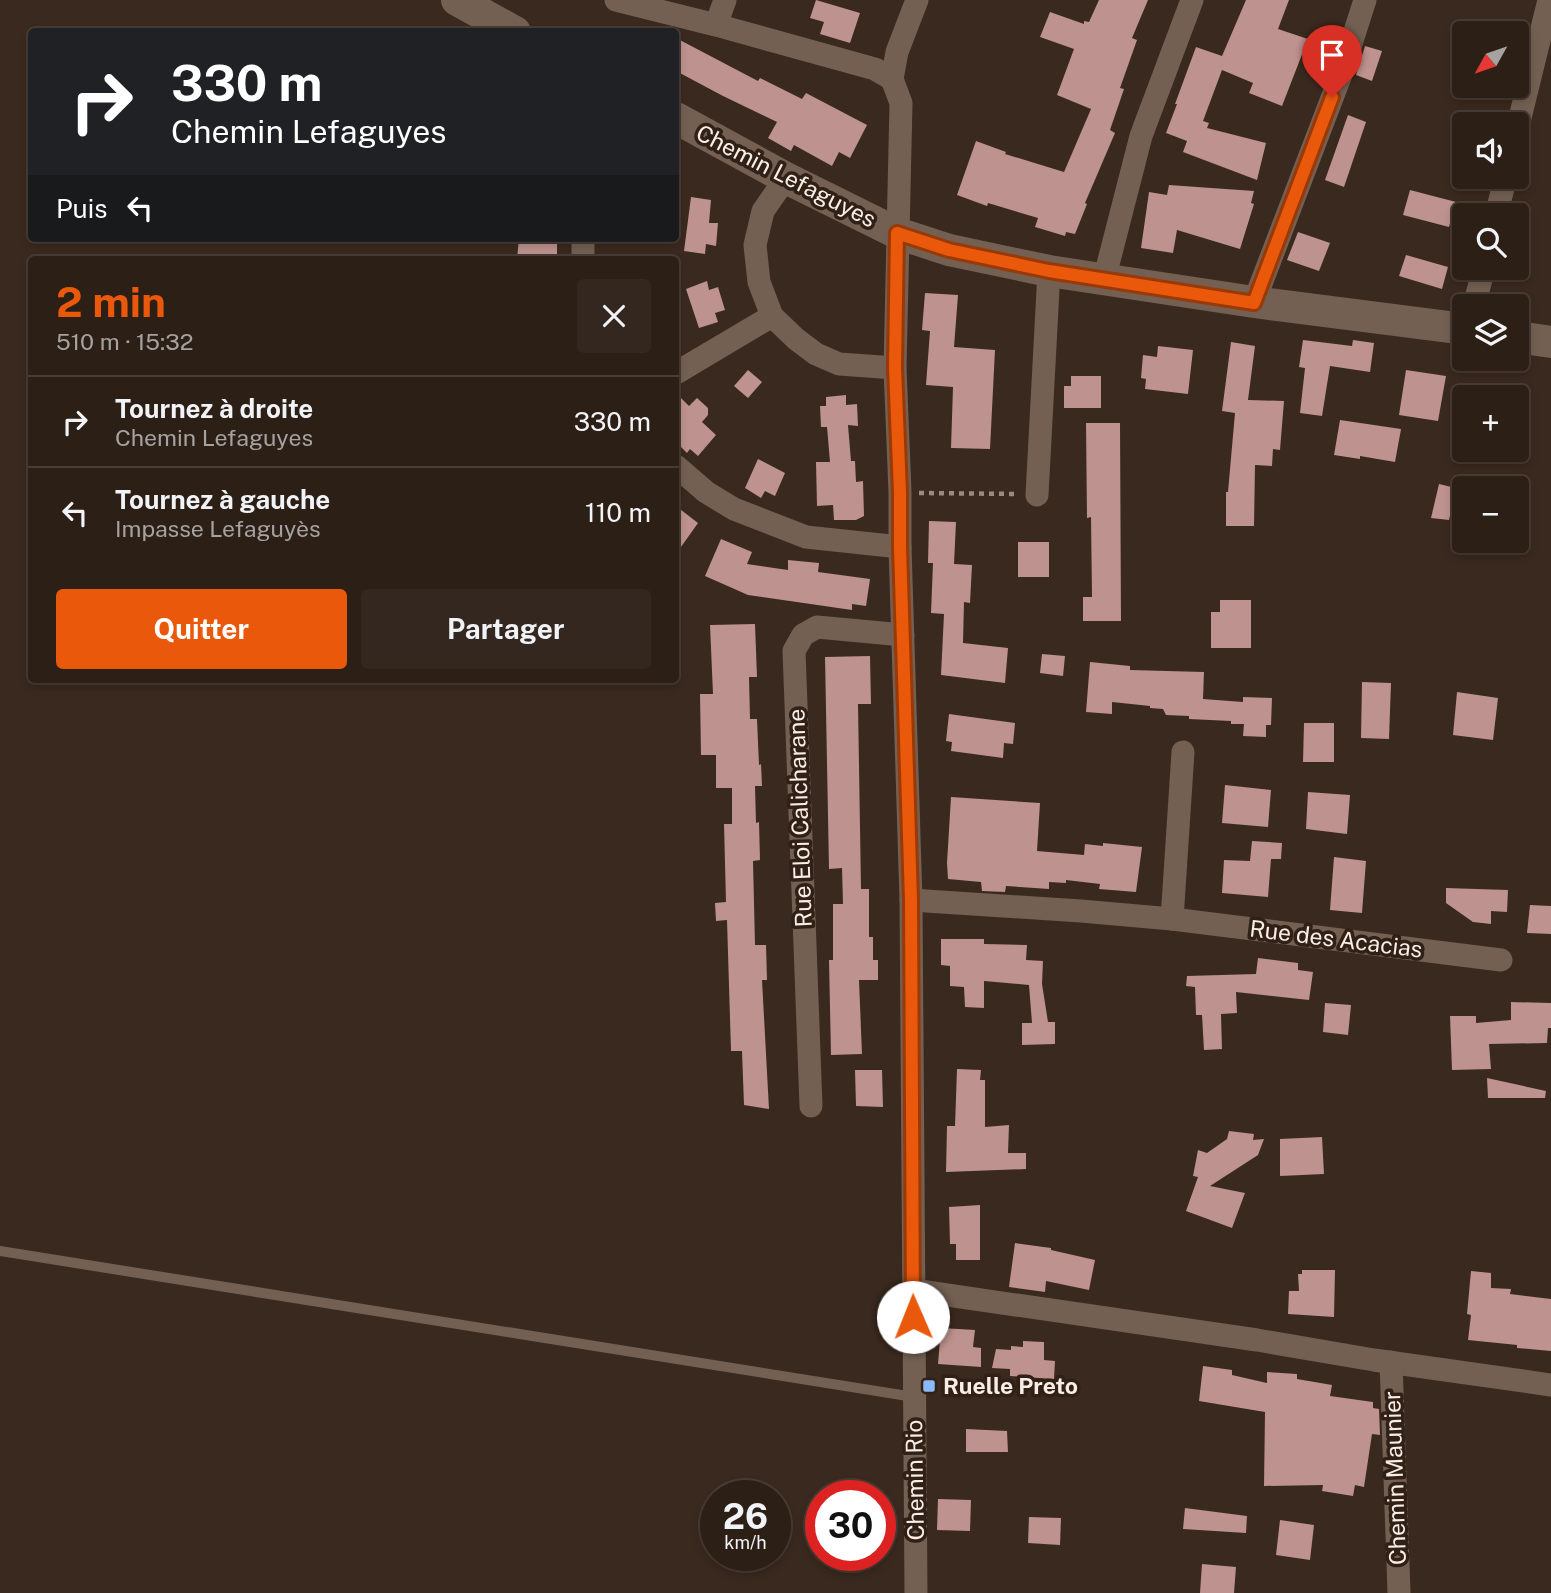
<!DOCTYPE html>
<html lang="fr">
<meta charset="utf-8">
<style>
body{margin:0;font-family:"Public Sans",sans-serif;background:#34271f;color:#f1f3f6;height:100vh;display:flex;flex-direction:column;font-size:26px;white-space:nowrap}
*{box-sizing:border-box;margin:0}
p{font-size:23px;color:#a6a2a1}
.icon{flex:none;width:38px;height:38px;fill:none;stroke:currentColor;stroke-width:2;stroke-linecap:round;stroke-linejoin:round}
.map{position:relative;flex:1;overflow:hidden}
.drawer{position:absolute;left:28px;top:256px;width:651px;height:427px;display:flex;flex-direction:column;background:#2c1f16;border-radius:7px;box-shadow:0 4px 10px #0003,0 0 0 2px #483d35}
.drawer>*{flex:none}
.guide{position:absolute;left:28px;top:28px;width:651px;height:214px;border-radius:7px;box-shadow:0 4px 10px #0003,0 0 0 2px #483d35;background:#202124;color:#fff;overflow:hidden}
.needle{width:46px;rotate:230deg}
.controls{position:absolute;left:1452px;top:21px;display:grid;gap:14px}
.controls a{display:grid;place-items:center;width:77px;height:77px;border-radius:7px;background:#2c1f16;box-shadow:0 4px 10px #0003,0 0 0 2px #483d35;font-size:35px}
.speed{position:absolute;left:700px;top:1480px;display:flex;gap:14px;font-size:35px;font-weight:700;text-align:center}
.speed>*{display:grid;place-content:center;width:91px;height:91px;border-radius:50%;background:#2c1f16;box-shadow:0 4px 10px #0003,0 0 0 2px #483d35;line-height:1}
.speed small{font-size:18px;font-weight:400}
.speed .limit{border:10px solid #d22;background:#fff;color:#111}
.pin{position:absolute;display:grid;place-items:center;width:60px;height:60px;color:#fff;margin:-72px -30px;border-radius:50% 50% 50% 0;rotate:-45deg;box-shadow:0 0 7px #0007}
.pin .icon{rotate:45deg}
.me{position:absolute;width:77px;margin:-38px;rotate:359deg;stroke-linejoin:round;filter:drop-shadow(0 0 5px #0008)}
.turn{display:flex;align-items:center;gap:24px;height:147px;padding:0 28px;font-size:32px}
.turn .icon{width:91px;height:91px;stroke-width:2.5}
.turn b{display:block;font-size:49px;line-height:60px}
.then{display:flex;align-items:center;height:66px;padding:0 28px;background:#0003;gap:14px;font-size:26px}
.round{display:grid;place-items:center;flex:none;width:74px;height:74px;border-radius:7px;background:#34271f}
.headline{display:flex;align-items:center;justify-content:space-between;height:119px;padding:0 28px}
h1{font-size:42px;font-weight:700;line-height:52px;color:#ea580c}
.primary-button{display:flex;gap:14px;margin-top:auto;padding:14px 28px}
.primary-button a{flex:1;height:80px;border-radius:7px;background:#ea580c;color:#fff;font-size:28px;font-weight:700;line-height:80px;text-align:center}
.primary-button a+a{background:#34271f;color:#f1f3f6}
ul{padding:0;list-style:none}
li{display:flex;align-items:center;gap:21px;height:91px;padding:0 28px;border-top:2px solid #483d35}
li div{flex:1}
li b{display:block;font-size:26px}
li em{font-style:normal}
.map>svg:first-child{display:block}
.building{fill:#bd928f}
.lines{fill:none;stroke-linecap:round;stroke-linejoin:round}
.path{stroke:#998b81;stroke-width:4.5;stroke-dasharray:5 5;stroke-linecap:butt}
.lane{stroke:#736053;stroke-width:10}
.street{stroke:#736053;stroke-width:23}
.secondary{stroke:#736053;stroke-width:32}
.route-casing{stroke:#983908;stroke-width:18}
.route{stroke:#ea580c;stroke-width:12}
.poi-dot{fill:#8abafc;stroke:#302015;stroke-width:2.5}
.labels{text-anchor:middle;stroke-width:7;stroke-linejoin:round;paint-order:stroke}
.street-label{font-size:23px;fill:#f9eee6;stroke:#302015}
.poi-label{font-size:23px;font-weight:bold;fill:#f9eee6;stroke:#302015;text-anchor:start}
</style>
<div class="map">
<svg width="1551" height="1593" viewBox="0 0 1551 1593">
<rect width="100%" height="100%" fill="#3a291e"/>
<g class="building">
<path d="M816 0 860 13 850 43 820 34 824 22 810 18Z"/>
<path d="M1099 0H1148L1132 38 1137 40 1120 88 1124 89 1110 130 1115 133 1085 203 1087 204 1075 234 1066 232 1065 236 1035 227 1038 218 988 203 987 206 957 195 976 141 1006 152 1005 154 1064 172 1091 109 1057 95 1074 49 1040 37 1050 12 1084 24V21L1089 22Z"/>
<path d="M1246 0H1289L1278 29 1308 39 1282 106 1249 93 1253 83 1222 70 1203 121 1209 123 1207 128 1266 143 1257 180 1183 152 1187 141 1166 133 1177 104H1175L1196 47 1222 56Z"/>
<path d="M676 38 758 81 760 78 802 99 806 93 867 125 850 158 839 152 832 166 794 145 791 151 768 138 777 122 723 96 676 71Z"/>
<path d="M1365 46 1382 51 1372 81 1356 75Z"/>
<path d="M1348 115 1366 122 1344 187 1325 180Z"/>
<path d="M1169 185 1254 191 1251 203 1254 204 1240 249 1177 230 1173 253 1141 248 1149 192 1167 195Z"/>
<path d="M1410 190 1456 202 1449 227 1403 215Z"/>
<path d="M691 197 711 200 709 223H718L716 246 706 244 705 254 684 251Z"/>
<path d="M1298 232 1330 243 1319 271 1287 260Z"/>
<path d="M519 238H557V259H517Z"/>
<path d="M1406 255 1448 267 1442 289 1399 276Z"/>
<path d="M707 281 709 290 718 287 725 310 715 313 718 322 699 328 686 289Z"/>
<path d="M925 293 958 295 954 347 995 350 990 449 951 448 953 387 926 385 930 331 922 330Z"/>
<path d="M1303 340 1352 346 1353 340 1374 343 1370 372 1330 366 1322 416 1300 413 1305 368 1299 367Z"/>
<path d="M1231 342 1255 346 1248 400 1284 401 1280 450 1273 449 1272 466 1255 465 1254 526H1226V492H1228L1235 413 1222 411Z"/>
<path d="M1158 346 1193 350 1188 394 1145 389 1146 379 1141 378 1143 355 1157 357Z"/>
<path d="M748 370 762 382 748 398 734 386Z"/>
<path d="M1406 370 1446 376 1438 421 1399 415Z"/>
<path d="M1071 376H1101V408H1064V386H1071Z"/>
<path d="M676 393 689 406 697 398 708 408V415L702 422 716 435 698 456 690 449 687 453 676 442Z"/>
<path d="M846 395V405L857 404 858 426 848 425 851 461H855L856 482 863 481 864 516 856 520H834L833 505 817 506 816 462H830L827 427H821L820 406H826V397Z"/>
<path d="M1340 420 1401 429 1395 462 1360 456V459L1334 455Z"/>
<path d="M1086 423H1120L1121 621H1083V597H1092L1091 517 1087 518Z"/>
<path d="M758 459 785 473 775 496 765 491 761 498 745 488Z"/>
<path d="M1439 484 1456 488 1449 520 1431 518Z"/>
<path d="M676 506 698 523 676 554Z"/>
<path d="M929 521 956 522 954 564 972 565 970 603 964 602 963 643 1008 648 1005 683 941 675 944 614 931 613 933 563H928Z"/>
<path d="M721 539 752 552 747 564 788 570V560L819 563 818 572 870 579 866 606 852 604V610L748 595 705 576Z"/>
<rect x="1018" y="542" width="31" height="35"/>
<path d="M1220 600H1251V648H1211V612H1220Z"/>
<path d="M755 624 757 677H749L750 719H757L759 765 761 764 762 786H755L756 823 759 822 760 860 753 861 755 945H766L767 980H762L769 1109 744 1105 742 1051H731L727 920 716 921 715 903 726 902 724 824H732V788H716V755H701L700 694H713L710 625Z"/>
<path d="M1042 654 1065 656 1063 676 1040 673Z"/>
<path d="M870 656 871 704H858L861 889H869V937H873V960H878V980H859L862 1054 831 1055 829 960H833V904H843L842 868 829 869 825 657Z"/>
<path d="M1090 662 1130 666V670L1204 672 1203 699 1243 702V697L1272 698 1271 725H1266V737L1243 736 1244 724H1231V721L1189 719V716L1166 715 1163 709 1150 708V706L1112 702V714L1086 712Z"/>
<path d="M1362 682 1391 683 1389 739 1361 738Z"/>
<path d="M1457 692 1498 698 1493 740 1453 735Z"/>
<path d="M949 714 1015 723 1013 744 1004 743 1003 758 951 751 952 742 946 741Z"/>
<path d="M1304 723H1334V762H1303Z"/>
<path d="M1225 785 1271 790 1268 827 1222 823Z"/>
<path d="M1308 792 1350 795 1347 834 1306 829Z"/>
<path d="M951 797 1040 803 1037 851 1084 855 1085 844 1103 846V843L1142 847 1136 892 1099 889 1100 884 1066 880V883L1049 882V889L1006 886 1005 892 982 891 981 882 948 879 947 863Z"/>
<path d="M1252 841 1282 843 1281 859H1271L1268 897 1222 893 1224 860 1250 861Z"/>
<path d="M1334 857 1366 861 1362 913 1330 910Z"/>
<path d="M1446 888 1508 890 1507 912 1491 911V924L1473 922 1446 903Z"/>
<path d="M1530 905 1551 906V934L1527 933Z"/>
<path d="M941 939H984V944L1027 945 1026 960 1043 961 1042 984 1048 1022H1055V1044L1022 1045V1023H1032L1029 985 984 981V1008L965 1007 964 987 950 986V966L941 965Z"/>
<path d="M1258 958 1298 963V970L1313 972 1309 1000 1236 992 1237 1013 1221 1014 1222 1049 1204 1050 1202 1015H1196L1195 987 1186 986 1187 976 1256 974Z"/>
<path d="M1511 1002 1551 1003V1028H1548L1547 1043 1489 1044 1491 1069 1452 1070 1450 1016H1476V1023L1511 1020Z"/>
<path d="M1325 1003 1351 1005 1348 1035 1323 1032Z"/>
<path d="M957 1069 981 1070 980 1080H985V1127L1009 1125 1008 1153H1026V1169L946 1172 947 1126H955Z"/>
<path d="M855 1070H882L883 1107 856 1106Z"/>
<path d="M1487 1078 1546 1091 1545 1098H1488Z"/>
<path d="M1229 1131 1254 1134 1253 1140 1264 1139 1258 1155 1210 1186 1245 1193 1232 1228 1186 1211 1198 1177 1193 1176 1198 1150 1207 1153 1227 1139Z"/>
<path d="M1322 1137 1324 1174 1280 1176V1139Z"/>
<path d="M980 1205V1260H956V1244H950L949 1207Z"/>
<path d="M1015 1243 1051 1248V1250L1095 1260 1089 1290 1046 1281 1045 1292 1009 1287Z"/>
<path d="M1302 1270H1335L1334 1317 1288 1314 1289 1291H1299L1298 1274H1302Z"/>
<path d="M1471 1271 1491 1273V1288L1511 1289 1510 1294 1551 1299V1351L1517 1348V1345L1468 1340 1471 1315 1467 1314Z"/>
<path d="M941 1328 975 1330 973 1347 981 1348V1367L938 1364Z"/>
<path d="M1023 1341 1044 1342V1360L1055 1361 1054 1379 1010 1376V1369L992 1368 996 1349 1011 1350V1346L1023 1347Z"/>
<path d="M1203 1366 1232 1370V1375L1267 1383V1372L1297 1374V1379L1332 1385 1330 1396 1373 1402V1408L1379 1409 1380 1435 1372 1434 1364 1487 1355 1485 1353 1496 1322 1491 1323 1485 1264 1486 1265 1412 1199 1401Z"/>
<path d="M966 1429 1007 1431 1008 1452H966Z"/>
<path d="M938 1499 971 1500 970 1531 937 1530Z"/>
<path d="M1185 1508 1247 1516 1246 1533 1183 1529Z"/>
<path d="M1029 1517 1061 1518 1060 1545 1028 1543Z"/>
<path d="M1280 1520 1314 1525 1310 1560 1276 1555Z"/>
<path d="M1202 1564 1236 1567 1234 1593H1200Z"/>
</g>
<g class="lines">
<path class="path" d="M919 493 1019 494"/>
<path class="lane" d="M0 1251 914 1397"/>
<g class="street">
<path d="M616 0 716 25 875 69 892 79 901 103 895 368 900 492V547L911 900 916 1593"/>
<path d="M716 25 725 0"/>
<path d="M892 79 897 52 917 0"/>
<path d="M1517 130 1549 0"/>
<path d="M786 178 763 211 755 245 759 282 772 316 796 339 816 354 839 364 895 368"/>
<path d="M1496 215 1506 177"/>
<path d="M583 259V238"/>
<path d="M1104 280 1141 136 1192 0"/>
<path d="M1254 302 1342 72 1365 0"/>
<path d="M1474 306 1484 268"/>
<path d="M676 373 772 316"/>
<path d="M676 466 706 492 734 509 806 537 900 547"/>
<path d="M1037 495 1049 271"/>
<path d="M911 900 1081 911 1172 919 1501 960"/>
<path d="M1172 919 1183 752"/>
<path d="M811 1106 794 651 803 635 817 627 903 635"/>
<path d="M913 1290 1257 1340 1374 1360 1551 1385"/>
<path d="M1391 1362 1399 1593"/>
</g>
<g class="secondary">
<path d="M457 0 515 32"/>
<path d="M676 118 786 178 897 233 949 250 1049 271 1254 302 1465 329"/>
<path d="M1517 337 1551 342"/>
</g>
</g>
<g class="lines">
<defs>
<path id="route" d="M913 1317 911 900 900 547V492L895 368 897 233 949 250 1049 271 1254 303 1332 97"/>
</defs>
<use href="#route" class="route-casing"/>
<use href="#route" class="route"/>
</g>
<rect class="poi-dot" x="922" y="1379" width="14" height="14" rx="3.5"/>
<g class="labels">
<g class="street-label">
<text transform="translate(786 176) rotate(27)" y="8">Chemin Lefaguyes</text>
<text transform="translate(800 818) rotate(-92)" y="8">Rue Eloi Calicharane</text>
<text transform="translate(1336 939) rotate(7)" y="8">Rue des Acacias</text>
<text transform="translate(1395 1478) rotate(-92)" y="8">Chemin Maunier</text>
<text transform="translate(915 1480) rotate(-91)" y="8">Chemin Rio</text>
</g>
<g class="poi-label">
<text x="943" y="1394">Ruelle Preto</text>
</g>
</g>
</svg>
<div class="controls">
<a><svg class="needle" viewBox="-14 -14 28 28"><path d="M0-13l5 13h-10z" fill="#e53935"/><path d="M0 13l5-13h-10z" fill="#a6a2a1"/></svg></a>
<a><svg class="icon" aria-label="sound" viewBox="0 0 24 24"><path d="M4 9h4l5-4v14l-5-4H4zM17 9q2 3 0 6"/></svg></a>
<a><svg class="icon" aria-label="search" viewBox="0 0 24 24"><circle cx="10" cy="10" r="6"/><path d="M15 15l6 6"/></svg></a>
<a><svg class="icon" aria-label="layers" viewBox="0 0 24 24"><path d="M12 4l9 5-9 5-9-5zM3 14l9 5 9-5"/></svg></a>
<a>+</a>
<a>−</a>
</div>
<div class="speed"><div>26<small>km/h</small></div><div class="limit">30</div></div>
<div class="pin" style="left:1332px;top:97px;background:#d93025"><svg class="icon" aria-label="arrive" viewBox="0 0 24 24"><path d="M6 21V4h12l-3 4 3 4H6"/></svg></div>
<svg class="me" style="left:913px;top:1317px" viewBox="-20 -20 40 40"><circle r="19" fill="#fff"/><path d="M0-13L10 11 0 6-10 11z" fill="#ea580c"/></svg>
<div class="guide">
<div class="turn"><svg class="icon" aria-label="right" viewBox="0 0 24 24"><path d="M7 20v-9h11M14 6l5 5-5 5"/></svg><div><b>330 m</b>Chemin Lefaguyes</div></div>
<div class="then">Puis<svg class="icon" aria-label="left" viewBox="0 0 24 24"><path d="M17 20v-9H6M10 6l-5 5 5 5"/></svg></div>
</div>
<section class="drawer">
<div class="headline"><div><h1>2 min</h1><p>510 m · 15:32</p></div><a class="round"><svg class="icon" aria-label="close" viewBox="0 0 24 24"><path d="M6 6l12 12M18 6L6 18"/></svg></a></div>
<ul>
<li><svg class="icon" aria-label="right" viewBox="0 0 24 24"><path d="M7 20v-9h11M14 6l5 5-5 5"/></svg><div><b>Tournez à droite</b><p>Chemin Lefaguyes</p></div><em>330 m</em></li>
<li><svg class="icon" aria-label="left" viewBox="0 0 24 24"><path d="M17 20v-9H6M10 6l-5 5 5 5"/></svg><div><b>Tournez à gauche</b><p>Impasse Lefaguyès</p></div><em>110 m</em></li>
</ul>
<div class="primary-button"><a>Quitter</a><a>Partager</a></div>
</section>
</div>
